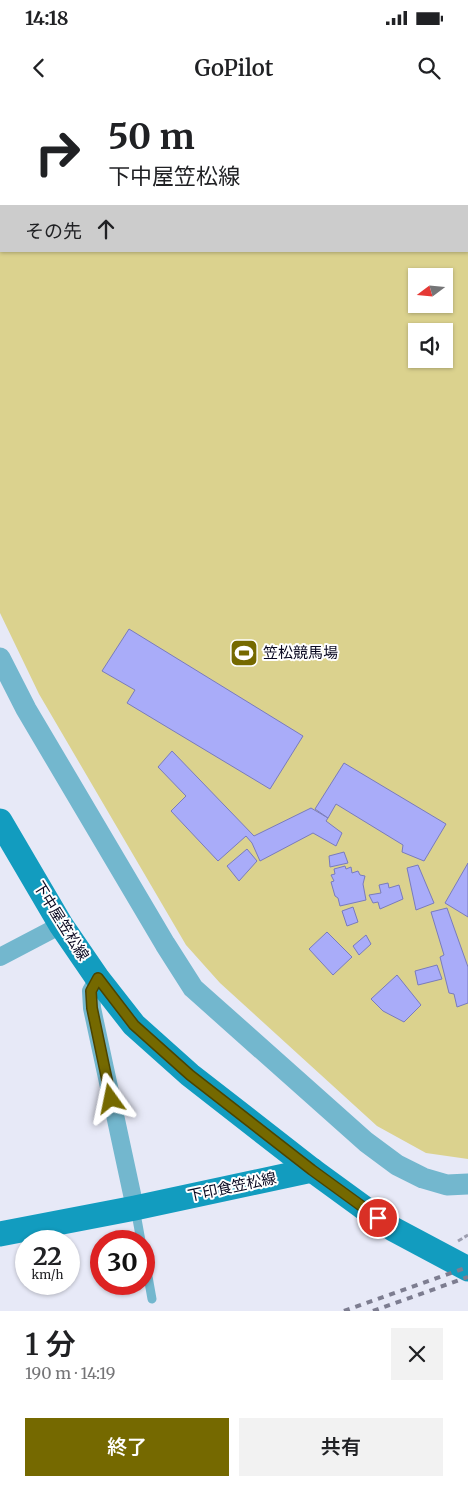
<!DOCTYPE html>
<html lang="ja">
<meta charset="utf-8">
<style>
body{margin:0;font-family:Merriweather,"Noto Sans JP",serif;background:#f2f2f2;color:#202124;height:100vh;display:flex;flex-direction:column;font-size:19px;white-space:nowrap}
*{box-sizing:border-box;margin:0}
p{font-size:16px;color:#757577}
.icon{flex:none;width:28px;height:28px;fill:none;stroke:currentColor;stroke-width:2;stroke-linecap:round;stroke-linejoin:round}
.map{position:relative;height:1211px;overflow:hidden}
.side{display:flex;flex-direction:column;background:#fff;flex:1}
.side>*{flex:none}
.banner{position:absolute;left:0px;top:0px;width:469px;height:152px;box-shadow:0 1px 4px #0004;background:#fff;color:#202124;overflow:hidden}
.needle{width:32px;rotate:254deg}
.controls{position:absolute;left:408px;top:168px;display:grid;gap:10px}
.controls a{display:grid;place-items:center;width:45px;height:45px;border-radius:0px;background:#fff;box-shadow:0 1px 4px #0004;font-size:25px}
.speed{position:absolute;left:15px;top:1130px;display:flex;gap:10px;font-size:25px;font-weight:700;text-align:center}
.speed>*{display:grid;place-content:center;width:65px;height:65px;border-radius:50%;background:#fff;box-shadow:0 1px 4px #0004;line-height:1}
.speed small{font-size:12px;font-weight:400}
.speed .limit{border:8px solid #d22;background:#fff;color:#111}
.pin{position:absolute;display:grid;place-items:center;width:42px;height:42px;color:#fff;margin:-21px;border:2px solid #fff;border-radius:50%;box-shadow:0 1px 5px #0007}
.me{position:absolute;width:55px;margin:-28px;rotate:348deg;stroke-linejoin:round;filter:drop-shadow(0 0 4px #0008)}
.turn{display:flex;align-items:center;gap:18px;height:105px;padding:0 25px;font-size:22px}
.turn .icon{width:65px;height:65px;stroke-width:2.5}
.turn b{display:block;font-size:35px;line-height:42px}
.then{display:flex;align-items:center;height:48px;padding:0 25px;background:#0003;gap:10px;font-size:19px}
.round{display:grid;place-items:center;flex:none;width:52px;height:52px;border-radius:0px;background:#f2f2f2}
.headline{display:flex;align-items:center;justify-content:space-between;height:85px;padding:0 25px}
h1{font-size:30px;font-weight:600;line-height:38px}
.primary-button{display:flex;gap:10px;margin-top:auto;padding:10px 25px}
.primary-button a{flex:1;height:58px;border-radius:0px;background:#756900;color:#fff;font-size:20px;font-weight:600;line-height:58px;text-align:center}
.primary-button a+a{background:#f2f2f2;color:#202124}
.status{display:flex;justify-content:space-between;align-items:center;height:35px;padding:0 25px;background:#fff;direction:ltr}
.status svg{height:14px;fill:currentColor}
header{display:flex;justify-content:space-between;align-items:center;height:65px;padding:0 25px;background:#fff;font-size:22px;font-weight:600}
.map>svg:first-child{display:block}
.green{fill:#dbd28e;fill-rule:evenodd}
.building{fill:#a9acf9;stroke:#797bbc}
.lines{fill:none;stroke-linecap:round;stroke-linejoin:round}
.path{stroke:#9d9eaf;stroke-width:3;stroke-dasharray:5 2.5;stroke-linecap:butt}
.service{stroke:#73b7ce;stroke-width:9}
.minor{stroke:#73b7ce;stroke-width:18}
.tertiary{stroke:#73b7ce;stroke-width:21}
.secondary{stroke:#129cbf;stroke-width:25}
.rail{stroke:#7d7d90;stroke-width:4;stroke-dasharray:6 6;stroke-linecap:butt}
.route-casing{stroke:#4c4400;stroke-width:12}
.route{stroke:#756900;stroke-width:9}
.labels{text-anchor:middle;stroke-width:4;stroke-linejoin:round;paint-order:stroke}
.poi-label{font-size:15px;fill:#090820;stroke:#fff;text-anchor:start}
.street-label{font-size:15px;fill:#090820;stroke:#fff}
</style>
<div class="status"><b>14:18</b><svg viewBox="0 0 49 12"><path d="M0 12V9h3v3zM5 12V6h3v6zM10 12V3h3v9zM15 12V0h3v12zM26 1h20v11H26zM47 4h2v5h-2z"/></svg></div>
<header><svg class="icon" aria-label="back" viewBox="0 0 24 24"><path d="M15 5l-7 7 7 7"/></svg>GoPilot<svg class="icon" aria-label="search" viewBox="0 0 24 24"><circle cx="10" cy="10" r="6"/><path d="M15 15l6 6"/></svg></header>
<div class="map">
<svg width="468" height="1211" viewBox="0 0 468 1211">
<rect width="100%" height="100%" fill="#e7e9f7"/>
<path class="green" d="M0 0H468V1059L426 1053 377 1026 220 883 186 845 39 594 0 513ZM1 1H468V151H1ZM416 176H444V204H416ZM416 231H444V259H416Z"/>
<g class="building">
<path d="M129 529 303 636 270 689 127 603 135 590 102 571Z"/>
<path d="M172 651 254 736 311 708 328 718 326 721 342 733 336 746 313 733 260 761 252 743 246 736 218 761 171 711 186 696 158 667Z"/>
<path d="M344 663 446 724 424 761 402 752 403 745 336 704 328 718 315 709Z"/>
<path d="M247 749 257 761 239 781 227 766Z"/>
<path d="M344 752 348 763 330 767 329 756Z"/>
<path d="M468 763V817L445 803Z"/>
<path d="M418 765 434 803 416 810 407 768Z"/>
<path d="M345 766 346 769 351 767 352 773 358 771 360 775 365 776 363 784 366 800 340 806 338 798 335 796 331 782 334 781 331 775 335 774 334 769Z"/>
<path d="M388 783 389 788 399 785 403 799 380 809 378 802 373 803 369 795 381 793 379 785Z"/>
<path d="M353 807 358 822 347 826 342 811Z"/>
<path d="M447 808 468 867V903L457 907 454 894 449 893 440 857 444 855 431 812Z"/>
<path d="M327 832 352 857 333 875 309 849Z"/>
<path d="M366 835 371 844 359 855 353 846Z"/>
<path d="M437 865 442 879 418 885 415 871Z"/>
<path d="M397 875 421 905 404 922 383 911 371 899Z"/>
</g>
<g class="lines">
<path class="path" d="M458 1141 468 1135"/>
<g class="service">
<path d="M135 1108 141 1141"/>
<path d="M144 1154 152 1199"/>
</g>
<g class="minor">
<path d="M0 857 61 825"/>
<path d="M98 879 91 891 92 908 135 1108"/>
</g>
<path class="tertiary" d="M0 558 26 609 165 844 193 888 366 1042 397 1065 423 1078 447 1085 468 1084"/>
<g class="secondary">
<path d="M0 721 61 825 98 879 134 925 190 975 312 1070 393 1129 468 1169"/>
<path d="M0 1134 135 1108 312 1070"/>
</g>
<g class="rail">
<path d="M344 1211 468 1167"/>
<path d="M373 1211 468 1177"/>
</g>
</g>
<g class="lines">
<defs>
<path id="route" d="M111 999 92 908 91 891 98 878 134 925 190 975 312 1070 378 1118"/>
</defs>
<use href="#route" class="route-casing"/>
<use href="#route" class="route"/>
</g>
<defs>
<symbol id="stadium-square" viewBox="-11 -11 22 22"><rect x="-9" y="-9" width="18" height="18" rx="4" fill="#756900" stroke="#fff"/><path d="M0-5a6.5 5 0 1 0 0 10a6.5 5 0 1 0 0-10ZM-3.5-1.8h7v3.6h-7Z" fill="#fff"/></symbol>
</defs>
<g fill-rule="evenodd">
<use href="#stadium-square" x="228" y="537" width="32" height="32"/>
</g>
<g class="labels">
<g class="poi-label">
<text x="263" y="558">笠松競馬場</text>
</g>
<g class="street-label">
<text transform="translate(61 821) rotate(58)" y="5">下中屋笠松線</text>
<text transform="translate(232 1087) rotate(-12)" y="5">下印食笠松線</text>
</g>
</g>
</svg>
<div class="controls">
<a><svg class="needle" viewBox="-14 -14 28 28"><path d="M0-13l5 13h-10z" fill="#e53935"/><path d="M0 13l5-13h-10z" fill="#757577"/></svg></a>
<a><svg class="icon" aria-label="sound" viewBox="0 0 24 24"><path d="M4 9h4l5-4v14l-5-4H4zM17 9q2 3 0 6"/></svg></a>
</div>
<div class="speed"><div>22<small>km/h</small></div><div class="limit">30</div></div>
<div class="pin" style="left:378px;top:1118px;background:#d93025"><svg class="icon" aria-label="arrive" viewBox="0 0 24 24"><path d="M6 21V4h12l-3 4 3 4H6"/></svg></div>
<svg class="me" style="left:111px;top:999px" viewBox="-20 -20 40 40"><path d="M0-17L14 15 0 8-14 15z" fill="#756900" stroke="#fff" stroke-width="4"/></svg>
<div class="banner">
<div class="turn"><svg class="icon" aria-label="right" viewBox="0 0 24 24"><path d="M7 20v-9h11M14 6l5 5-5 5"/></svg><div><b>50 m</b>下中屋笠松線</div></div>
<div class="then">その先<svg class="icon" aria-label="ahead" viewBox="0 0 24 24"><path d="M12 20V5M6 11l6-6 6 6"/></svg></div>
</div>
</div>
<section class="side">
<div class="headline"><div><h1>1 分</h1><p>190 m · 14:19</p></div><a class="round"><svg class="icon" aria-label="close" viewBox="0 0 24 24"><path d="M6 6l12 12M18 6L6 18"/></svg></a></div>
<div class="primary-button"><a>終了</a><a>共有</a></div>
</section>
